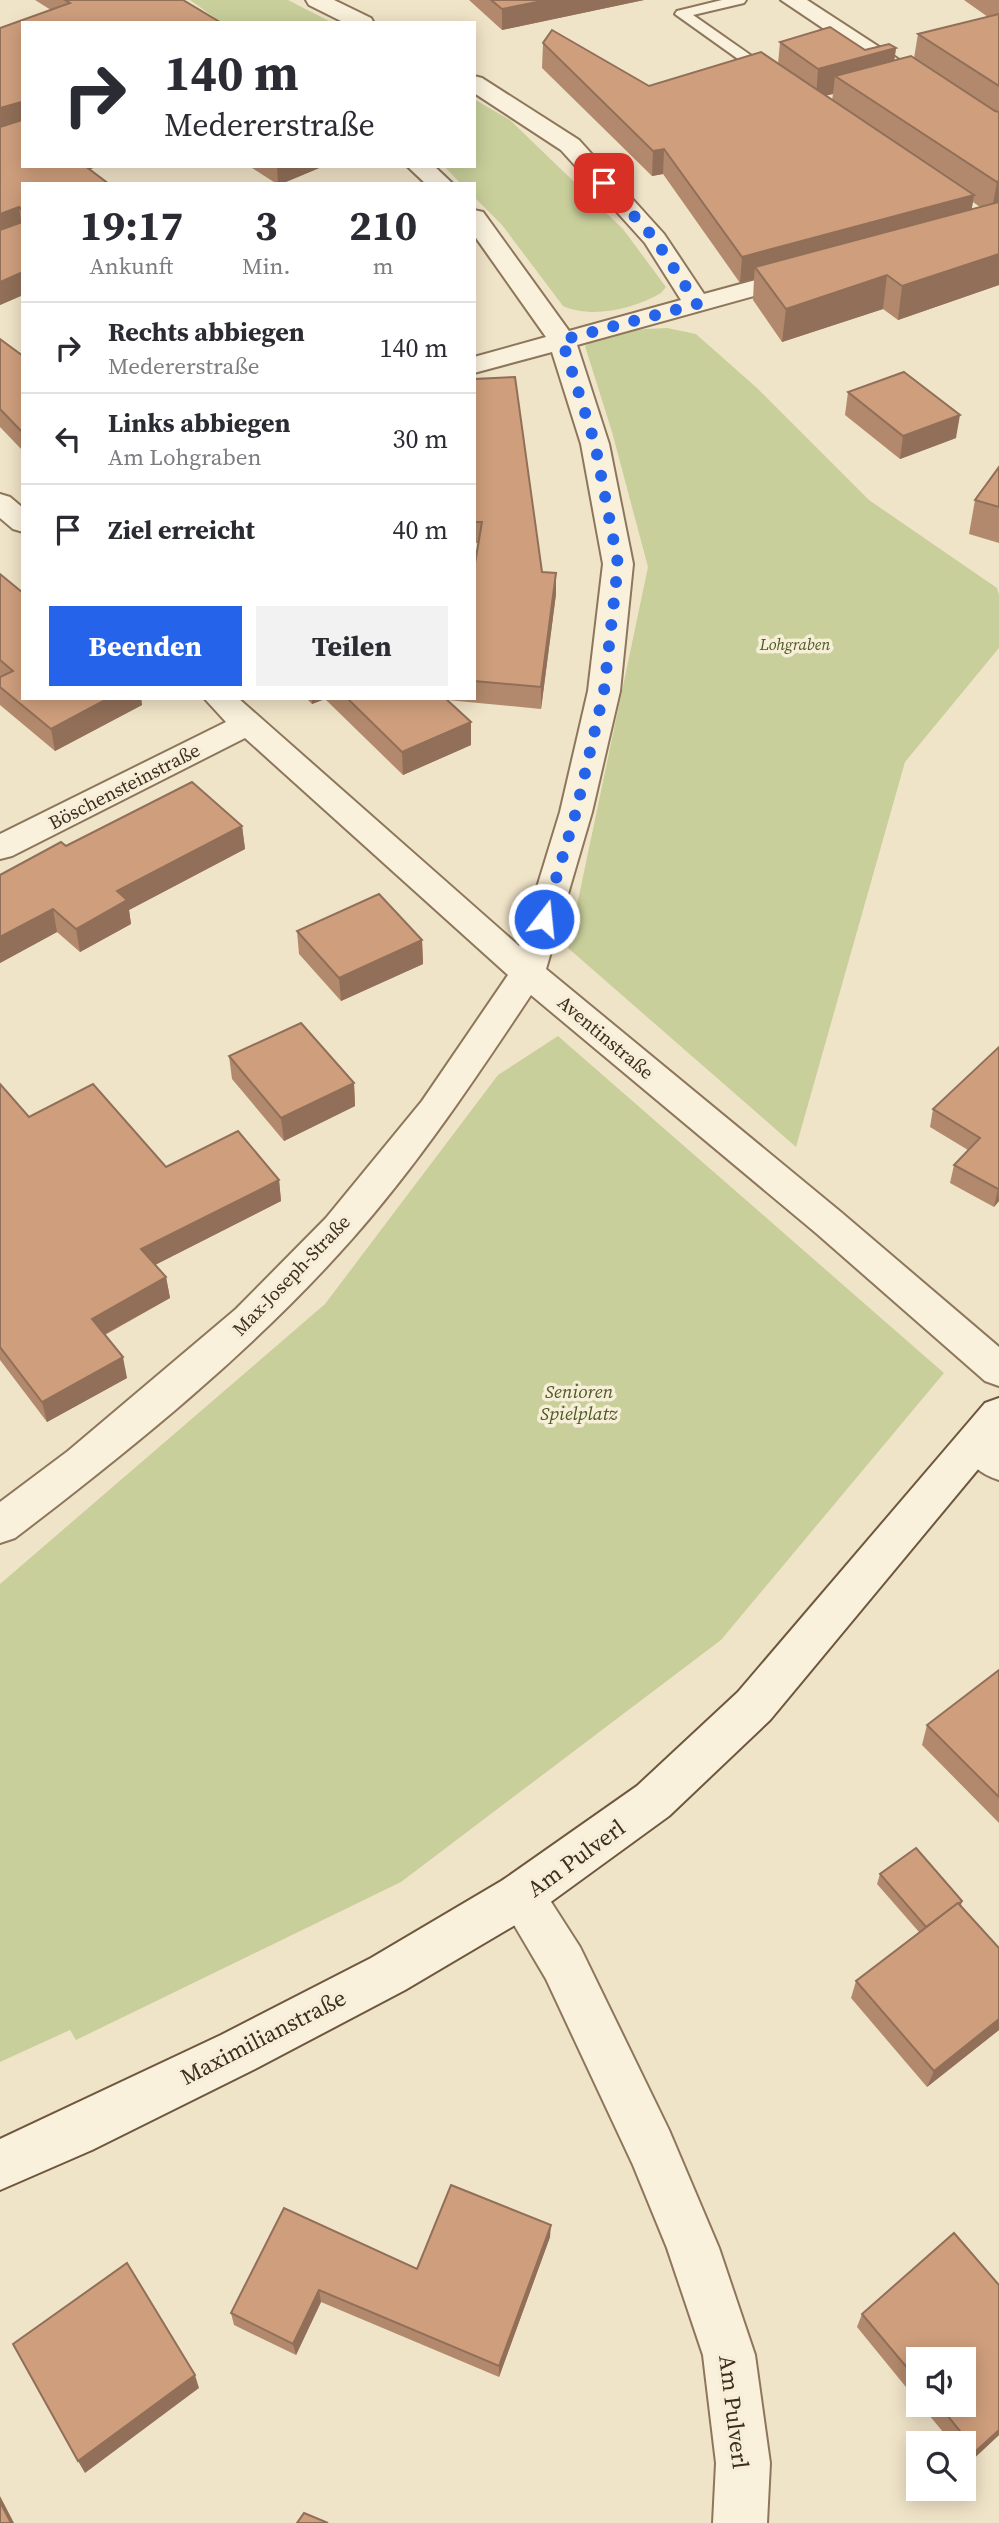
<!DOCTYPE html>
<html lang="de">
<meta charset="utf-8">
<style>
body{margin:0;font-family:"Source Serif 4",serif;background:#f2f2f3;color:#2b2b33;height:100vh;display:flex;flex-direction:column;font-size:26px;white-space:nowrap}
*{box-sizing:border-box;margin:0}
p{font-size:23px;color:#7c7c81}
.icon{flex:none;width:38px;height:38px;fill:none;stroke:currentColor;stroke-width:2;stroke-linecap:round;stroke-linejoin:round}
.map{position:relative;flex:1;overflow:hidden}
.side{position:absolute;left:21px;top:182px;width:455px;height:518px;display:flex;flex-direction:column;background:#fff;border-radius:0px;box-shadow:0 4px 18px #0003}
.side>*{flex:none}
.hud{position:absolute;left:21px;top:21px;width:455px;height:147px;border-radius:0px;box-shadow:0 4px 18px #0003;background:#fff;color:#2b2b33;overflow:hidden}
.tools{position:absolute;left:906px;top:2347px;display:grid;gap:14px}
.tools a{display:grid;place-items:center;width:70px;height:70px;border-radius:0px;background:#fff;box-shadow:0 4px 18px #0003;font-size:35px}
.pin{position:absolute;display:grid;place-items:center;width:60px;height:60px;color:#fff;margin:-30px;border-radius:14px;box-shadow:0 4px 10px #0006}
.me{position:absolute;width:77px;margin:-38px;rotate:16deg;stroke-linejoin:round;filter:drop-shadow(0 0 5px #0008)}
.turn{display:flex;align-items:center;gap:24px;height:147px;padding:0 28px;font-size:32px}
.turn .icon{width:91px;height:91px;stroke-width:2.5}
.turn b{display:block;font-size:49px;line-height:60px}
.eta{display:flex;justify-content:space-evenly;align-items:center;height:119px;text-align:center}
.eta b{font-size:42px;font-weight:700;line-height:49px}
.cta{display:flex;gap:14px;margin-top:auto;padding:14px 28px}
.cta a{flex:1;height:80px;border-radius:0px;background:#2563eb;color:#fff;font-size:28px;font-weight:700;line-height:80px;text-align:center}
.cta a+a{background:#f2f2f3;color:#2b2b33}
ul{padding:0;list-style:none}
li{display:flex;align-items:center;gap:21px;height:91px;padding:0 28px;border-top:2px solid #e1e1e2}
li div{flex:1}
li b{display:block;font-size:26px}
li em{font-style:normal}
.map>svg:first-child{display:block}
.green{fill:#c9cf9b}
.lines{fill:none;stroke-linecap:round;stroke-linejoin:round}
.lane-casing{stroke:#8d765c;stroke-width:4}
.street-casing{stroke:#8d765c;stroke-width:4}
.secondary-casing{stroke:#6f573f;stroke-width:4}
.lane{fill:#faf1dc;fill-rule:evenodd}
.street{fill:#faf1dc;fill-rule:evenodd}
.secondary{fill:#faf1dc;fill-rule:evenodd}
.wall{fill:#b2896c;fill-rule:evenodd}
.shaded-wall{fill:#916f58}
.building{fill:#cf9f7d;stroke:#916f58;stroke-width:2}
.route{stroke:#2563eb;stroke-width:12;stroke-dasharray:0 21.6}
.labels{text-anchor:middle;stroke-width:7;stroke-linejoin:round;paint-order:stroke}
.far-park-label{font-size:16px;font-style:italic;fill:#4d5a26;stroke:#f7eed8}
.street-label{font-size:19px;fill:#3d2e20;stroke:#f7eed8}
.park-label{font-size:19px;font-style:italic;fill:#4d5a26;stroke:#f7eed8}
.near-street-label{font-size:23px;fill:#3d2e20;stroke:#f7eed8}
</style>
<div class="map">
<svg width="999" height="2523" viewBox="0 0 999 2523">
<rect width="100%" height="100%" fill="#f0e4c8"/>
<g class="green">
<path d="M190 0H288L333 23H222Z"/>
<path d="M474 99 510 120 623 229 666 287 661 293C634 309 592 319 563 306L502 225 474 197V184H461L444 166H474Z"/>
<path d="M667 328 696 334 757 388 869 500 997 588 999 595V648L905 762 796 1147 568 948 648 567 612 432 585 346C609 330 639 329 667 328Z"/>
<path d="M558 1036 944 1373 721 1640 401 1882 76 2040 70 2030 0 2062V1584L325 1304 498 1075Z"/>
</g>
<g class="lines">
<defs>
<path id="lane" d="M722 0H746L744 3 693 15 776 73 778 76 776 79H766L675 14 677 11Z"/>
<g id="street">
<path d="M306 0H334L371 18 374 23H345L309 5Z"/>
<path d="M781 0H807L999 125V143L991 141Z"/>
<path d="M474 76 482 78 579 140 664 234 704 294 803 267 812 270 816 275 812 280 577 345 609 444 633 564 620 691 592 812 546 969 842 1213 999 1347V1386L985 1381 816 1233 531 995C475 1079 419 1163 352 1239 253 1351 134 1447 15 1538L0 1543V1502L68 1451 236 1309 326 1218 422 1101 508 975 245 738 12 856 0 859V834L226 722 204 698H238L519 946 560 812 588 691 603 564 581 444 552 352 474 373V357L546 337 474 235V210L483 212 569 331 681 300 645 243 561 150 474 93Z"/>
<path d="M407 166H434L453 184H426Z"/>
<path d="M0 494 10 497 23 508V532L13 529 0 518Z"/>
<path d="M977 1427 991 1432 999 1439V1480C980 1474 966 1462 957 1444L963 1432Z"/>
<path d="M520 1874 537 1880 580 1947 669 2130 719 2248 755 2355 770 2463 767 2523H713L716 2463 703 2355 667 2248 633 2165 546 1979 497 1896 503 1880Z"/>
</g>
<path id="secondary" d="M999 1398V1444L770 1720 669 1816 537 1912 405 1990 255 2069 92 2150 0 2190V2139L221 2035 371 1958 503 1880 637 1786 738 1692 985 1403Z"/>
</defs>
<use href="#lane" class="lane-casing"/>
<use href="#street" class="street-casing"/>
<use href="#secondary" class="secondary-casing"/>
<use href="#lane" class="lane"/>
<use href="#street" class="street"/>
<use href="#secondary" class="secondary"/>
</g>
<g class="wall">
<path d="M35 0H183L218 21V23H23V166H98L89 170 109 184H23V295L0 305V28L51 10Z"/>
<path d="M469 0H644L502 30Z"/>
<path d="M964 0H999V285L898 320 883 309 782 342 753 300 754 279 740 283 663 174 652 176 542 68 543 43 649 86 778 64 780 42 865 50 896 48 894 60 914 58 918 34 988 17ZM833 94 832 100 825 95ZM973 202 980 207 971 209Z"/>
<path d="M249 166H324L281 184H277Z"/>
<path d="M0 339 23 356V451L0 427Z"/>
<path d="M474 379 542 572 556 573V594L541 709 447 700 471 722V745L403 775 325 699 312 704 306 698H474V569L479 543H474Z"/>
<path d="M848 392 956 438 900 459 845 415Z"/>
<path d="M999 467V543L969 534 975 500Z"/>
<path d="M0 574 7 581 23 698H141L142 705 55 751 0 705Z"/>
<path d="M242 826 245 849 129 910 131 924 80 952 57 932 0 963 66 846Z"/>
<path d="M297 931 422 940 423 964 341 1001 299 954Z"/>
<path d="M999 1047V1201L994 1207 950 1183 954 1165 968 1150 930 1127 933 1109Z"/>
<path d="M229 1056 354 1083 355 1106 284 1141 232 1079Z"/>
<path d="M0 1084 29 1117 166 1167 279 1180 281 1201 155 1265 166 1277 170 1298 105 1335 127 1378 47 1422 0 1360Z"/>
<path d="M999 1670V1823L922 1745 927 1725Z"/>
<path d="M880 1874 962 1901 961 1906 999 1948V2030L927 2087 851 1998 856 1981 919 1932 877 1884Z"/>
<path d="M284 2208 417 2269 550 2237 499 2377 321 2302 296 2355 234 2325 231 2313Z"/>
<path d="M999 2285V2435L969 2463 964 2458V2443H952L920 2404H964L919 2359V2403L857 2327 862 2314Z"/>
</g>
<g class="shaded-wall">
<path d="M547 0H644L502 30V9Z"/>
<path d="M896 48 892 78 835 76 833 94 816 98 818 69Z"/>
<path d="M21 102 23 123 0 130V108Z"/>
<path d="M664 149 663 174 652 176 653 151Z"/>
<path d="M71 166H98L72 176Z"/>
<path d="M277 166H324L281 184H278Z"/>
<path d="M999 181V213L991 214 997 182Z"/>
<path d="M974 195 970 220 755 267 754 279 740 283 742 257Z"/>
<path d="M19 207 22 229 0 237V214Z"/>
<path d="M999 254V285L898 320 902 286Z"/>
<path d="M23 272V295L0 305V282Z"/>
<path d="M887 275 883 309 782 342 786 309Z"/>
<path d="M960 415 956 438 900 459 903 436Z"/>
<path d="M556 573V594L541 709V687Z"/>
<path d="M109 698H141L142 705 55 751 51 729Z"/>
<path d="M312 698H325V699L312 704Z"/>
<path d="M471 722V745L403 775 402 752Z"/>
<path d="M242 826 245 849 129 910 131 924 80 952 76 929 117 891Z"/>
<path d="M53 909 57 932 0 963V937Z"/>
<path d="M422 940 423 964 341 1001 339 978Z"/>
<path d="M354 1083 355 1106 284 1141 281 1118Z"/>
<path d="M279 1180 281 1201 145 1270 141 1249Z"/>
<path d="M999 1188V1201L994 1207 998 1189Z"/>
<path d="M166 1277 170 1298 96 1339 92 1319Z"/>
<path d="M123 1357 127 1378 47 1422 42 1402Z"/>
<path d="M999 2019V2030L927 2087 934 2071Z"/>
<path d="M551 2225 550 2237 499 2377V2366Z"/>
<path d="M319 2290 321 2302 296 2355 293 2344Z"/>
<path d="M195 2375 199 2388 85 2473 78 2461Z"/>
<path d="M999 2430V2435L969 2463 976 2451Z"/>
<path d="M0 2496 14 2523H11L0 2502Z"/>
</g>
<g class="building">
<path d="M65 0H183L218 21 214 23H23V166H85L109 184H23V272L0 282V230L22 222V210L19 207 0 214V127L22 120 21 102 0 108V28L70 3Z"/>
<path d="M491 0H547L502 9Z"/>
<path d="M999 14V86L918 34Z"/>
<path d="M830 27 865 50 889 44 896 48 818 69 780 42Z"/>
<path d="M552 30 649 86 761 52 974 195 742 257 664 149 653 151 543 43Z"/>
<path d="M911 56 995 111 999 112V181L997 182 835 76Z"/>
<path d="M999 202V254L902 286 887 275 786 309 755 267Z"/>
<path d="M0 339 23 356V433L0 409Z"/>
<path d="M904 372 960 415 903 436 848 392Z"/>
<path d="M515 377 542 572 556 573 541 687 474 681V569L482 522H474V379Z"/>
<path d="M999 467V507L975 500Z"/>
<path d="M0 574 23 593V698H109L51 729 0 687V677L13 671 0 660Z"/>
<path d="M347 698H445L471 722 402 752Z"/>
<path d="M192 782 242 826 117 891 127 900 76 929 53 909 0 937V875L61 842 66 846Z"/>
<path d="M379 894 422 940 339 978 297 931Z"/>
<path d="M301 1023 354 1083 281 1118 229 1056Z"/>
<path d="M999 1047V1188L998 1189 954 1165 980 1138 933 1109Z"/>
<path d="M0 1084 29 1117 93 1084 166 1167 238 1131 279 1180 141 1249 166 1277 92 1319 123 1357 42 1402 0 1347Z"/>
<path d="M999 1670V1797L927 1725Z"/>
<path d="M916 1848 962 1901 959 1904 958 1903 926 1927 880 1874Z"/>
<path d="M958 1903 999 1948V2019L934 2071 856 1981Z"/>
<path d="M451 2185 551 2225 499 2366 319 2290 293 2344 231 2313 284 2208 417 2269Z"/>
<path d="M954 2233 999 2285V2430L976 2451 938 2404H964V2359H919V2382L862 2314Z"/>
<path d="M127 2263 195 2375 78 2461 13 2344Z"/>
<path d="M0 2502 11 2523H0Z"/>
<path d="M304 2513 328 2523H297Z"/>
</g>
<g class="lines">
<path class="route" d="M544 919 576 812 604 691 618 564 595 444 562 340 697 304 655 239 604 183"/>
</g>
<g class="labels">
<g class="far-park-label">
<text x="795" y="650">Lohgraben</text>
</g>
<g class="street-label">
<text transform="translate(124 786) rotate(-27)" y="7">Böschensteinstraße</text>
<text transform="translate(606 1037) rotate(40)" y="7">Aventinstraße</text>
<text transform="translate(291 1275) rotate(-46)" y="7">Max-Joseph-Straße</text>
</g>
<g class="park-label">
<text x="579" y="1398">Senioren<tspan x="579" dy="22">Spielplatz</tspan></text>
</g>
<g class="near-street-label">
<text transform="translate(576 1858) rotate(-36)" y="8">Am Pulverl</text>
<text transform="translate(263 2037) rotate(-27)" y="8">Maximilianstraße</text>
<text transform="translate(734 2412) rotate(83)" y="8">Am Pulverl</text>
</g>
</g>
</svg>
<div class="tools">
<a><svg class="icon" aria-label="sound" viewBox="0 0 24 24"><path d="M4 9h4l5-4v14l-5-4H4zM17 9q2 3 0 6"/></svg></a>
<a><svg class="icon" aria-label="search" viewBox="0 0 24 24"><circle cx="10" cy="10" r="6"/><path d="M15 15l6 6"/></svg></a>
</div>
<div class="pin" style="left:604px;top:183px;background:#d93025"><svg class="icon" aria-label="arrive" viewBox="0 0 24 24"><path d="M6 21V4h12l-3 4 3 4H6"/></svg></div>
<svg class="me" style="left:544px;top:919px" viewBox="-20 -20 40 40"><circle r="17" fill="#2563eb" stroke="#fff" stroke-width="3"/><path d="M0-11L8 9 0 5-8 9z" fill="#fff"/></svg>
<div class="hud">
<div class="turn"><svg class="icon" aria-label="right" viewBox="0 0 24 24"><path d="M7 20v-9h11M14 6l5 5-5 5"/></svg><div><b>140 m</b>Medererstraße</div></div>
</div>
<section class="side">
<div class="eta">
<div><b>19:17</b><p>Ankunft</p></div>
<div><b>3</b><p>Min.</p></div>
<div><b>210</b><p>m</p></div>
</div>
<ul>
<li><svg class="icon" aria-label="right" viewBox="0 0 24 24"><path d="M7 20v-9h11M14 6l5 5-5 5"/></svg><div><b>Rechts abbiegen</b><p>Medererstraße</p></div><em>140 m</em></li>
<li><svg class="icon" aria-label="left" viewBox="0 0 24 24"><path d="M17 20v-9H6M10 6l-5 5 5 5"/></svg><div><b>Links abbiegen</b><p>Am Lohgraben</p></div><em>30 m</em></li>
<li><svg class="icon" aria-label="arrive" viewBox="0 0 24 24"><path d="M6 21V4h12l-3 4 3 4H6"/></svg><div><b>Ziel erreicht</b></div><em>40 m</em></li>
</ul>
<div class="cta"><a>Beenden</a><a>Teilen</a></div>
</section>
</div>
